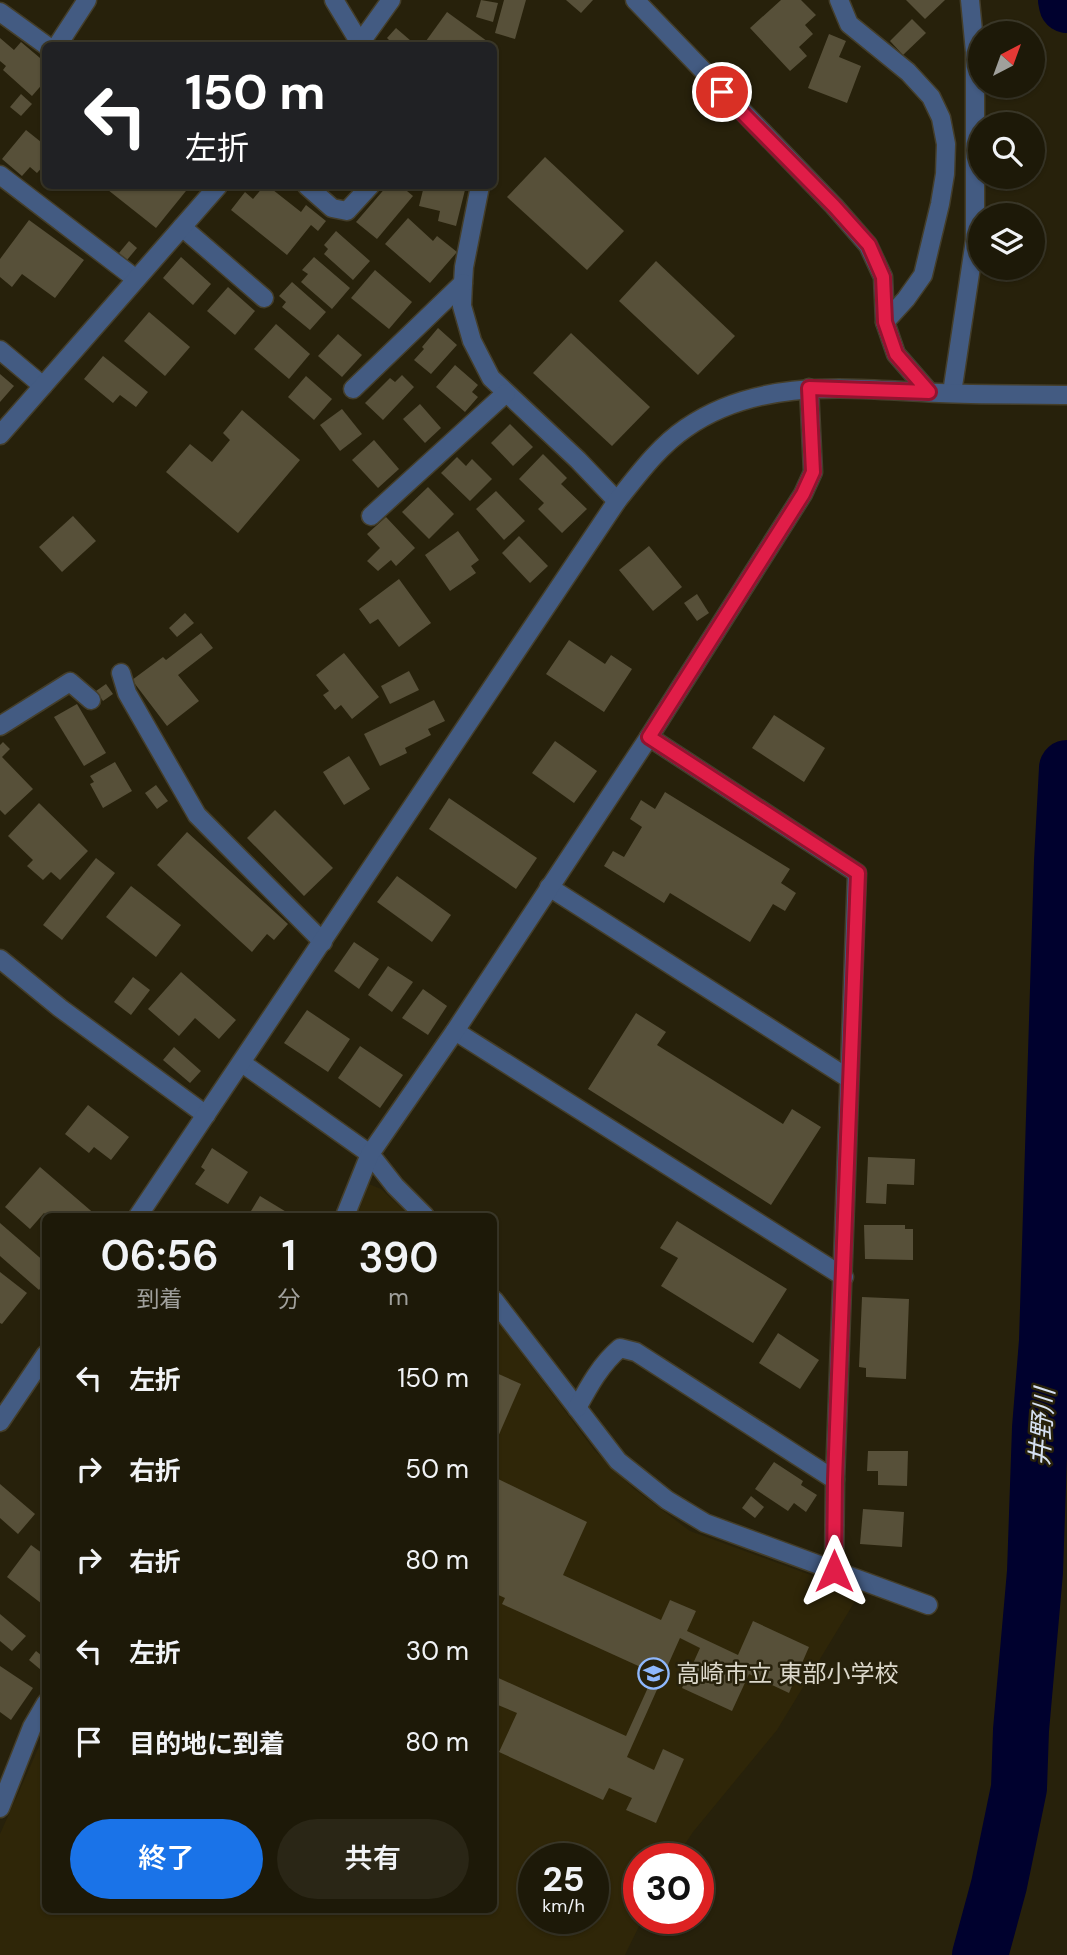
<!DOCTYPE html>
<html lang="ja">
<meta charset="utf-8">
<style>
body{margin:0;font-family:"DM Sans","Noto Sans JP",sans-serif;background:#2a2616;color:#f1f3f6;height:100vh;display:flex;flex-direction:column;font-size:26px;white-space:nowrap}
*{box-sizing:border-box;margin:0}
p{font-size:23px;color:#a0a09c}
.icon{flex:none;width:38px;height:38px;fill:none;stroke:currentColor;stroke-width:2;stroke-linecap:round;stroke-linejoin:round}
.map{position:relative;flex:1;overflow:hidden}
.details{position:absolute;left:42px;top:1213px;width:455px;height:700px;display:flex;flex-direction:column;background:#1d1908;border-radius:10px;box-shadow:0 2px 5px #0004,0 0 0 2px #3b3829}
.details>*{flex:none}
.top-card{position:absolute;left:42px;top:42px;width:455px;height:147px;border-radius:10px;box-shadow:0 2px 5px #0004,0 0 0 2px #3b3829;background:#202124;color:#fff;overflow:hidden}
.needle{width:46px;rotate:41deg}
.buttons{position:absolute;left:968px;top:21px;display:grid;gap:14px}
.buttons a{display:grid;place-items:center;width:77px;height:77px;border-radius:50%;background:#1d1908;box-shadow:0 2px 5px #0004,0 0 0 2px #3b3829;font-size:35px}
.speed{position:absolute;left:518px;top:1843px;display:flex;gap:14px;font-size:35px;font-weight:700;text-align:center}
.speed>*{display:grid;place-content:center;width:91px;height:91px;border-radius:50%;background:#1d1908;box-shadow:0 2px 5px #0004,0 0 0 2px #3b3829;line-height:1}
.speed small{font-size:18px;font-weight:400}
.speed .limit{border:10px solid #d22;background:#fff;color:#111}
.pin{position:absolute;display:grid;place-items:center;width:60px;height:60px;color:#fff;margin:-30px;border:4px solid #fff;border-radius:50%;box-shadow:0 2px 7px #0007}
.me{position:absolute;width:77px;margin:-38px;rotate:0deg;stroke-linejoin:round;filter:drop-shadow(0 0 5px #0008)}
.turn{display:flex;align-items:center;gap:24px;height:147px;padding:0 28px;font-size:32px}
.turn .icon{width:91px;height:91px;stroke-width:2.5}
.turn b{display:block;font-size:49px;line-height:60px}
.eta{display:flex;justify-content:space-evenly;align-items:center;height:119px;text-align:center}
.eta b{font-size:42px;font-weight:600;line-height:49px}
.cta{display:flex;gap:14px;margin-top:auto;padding:14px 28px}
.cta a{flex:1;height:80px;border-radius:42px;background:#1a73e8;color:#fff;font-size:28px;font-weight:600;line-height:80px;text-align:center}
.cta a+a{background:#2a2616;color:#f1f3f6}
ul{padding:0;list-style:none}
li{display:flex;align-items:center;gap:21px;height:91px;padding:0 28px}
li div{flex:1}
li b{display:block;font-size:26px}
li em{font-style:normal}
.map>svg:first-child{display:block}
.built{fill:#2f2608;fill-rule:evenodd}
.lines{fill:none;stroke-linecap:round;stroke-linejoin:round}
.river{stroke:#00012e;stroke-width:56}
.building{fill:#575039}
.street-casing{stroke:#443e2a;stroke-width:21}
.street{stroke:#435b82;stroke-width:18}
.route-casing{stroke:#92132f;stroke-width:18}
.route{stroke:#e11d48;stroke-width:12}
.labels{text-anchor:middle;stroke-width:5;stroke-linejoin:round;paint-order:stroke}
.poi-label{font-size:24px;fill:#dcd8cb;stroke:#27210b;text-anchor:start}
.water-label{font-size:26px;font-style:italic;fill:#d6e0f1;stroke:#27210b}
</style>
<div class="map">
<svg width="1067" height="1955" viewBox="0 0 1067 1955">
<rect width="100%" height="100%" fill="#27210b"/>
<g class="built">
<path d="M369 1184 381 1189 410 1216H357Z"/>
<path d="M494 1317 595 1451 633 1488 690 1531 860 1593 777 1730 693 1832 676 1858H639V1918H643L625 1955H0V1834L45 1733 46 1909H494ZM534 1858H593V1918H534Z"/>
</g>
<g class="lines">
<g class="river">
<path d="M1066 0 1067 5"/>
<path d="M980 1955 999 1885 1019 1788 1021 1730 1035 1572 1040 1428 1047 1341 1062 861 1067 768"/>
</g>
</g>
<g class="building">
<path d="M481 0 498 3 493 22 476 17Z"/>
<path d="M504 0H526L515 39 495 33Z"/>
<path d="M566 0H593L581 13Z"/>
<path d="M781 0H801L816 15 805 25 813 34 799 47 807 56 790 71 750 28Z"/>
<path d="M906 0H945L925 19Z"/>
<path d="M447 12 491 44 490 46H432L426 41Z"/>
<path d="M912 19 926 33 903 55 890 41Z"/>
<path d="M396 28 411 41 407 46H395L387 38Z"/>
<path d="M829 34 846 41 839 57 861 66 847 103 808 88Z"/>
<path d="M0 38 14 50 21 42 46 63V80L32 96 3 70 6 66 0 61Z"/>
<path d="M21 94 32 104 21 116 10 107Z"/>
<path d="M26 130 46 146V163L37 173 30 167 22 176 2 159Z"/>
<path d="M545 157 624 231 587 270 507 197Z"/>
<path d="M103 186H190L156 228Z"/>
<path d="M264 186H268L301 212 306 205 326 221 318 231 311 225 287 255 231 210 245 192 253 199Z"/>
<path d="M387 186H401L413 196 377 239 356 222Z"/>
<path d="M424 186H466L456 226 438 221 440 211 419 206Z"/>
<path d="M408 218 433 241 437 236 457 252 430 283 385 244Z"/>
<path d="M29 220 84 260 55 298 22 274 12 287 0 277V259Z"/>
<path d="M336 231 370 261 353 280 324 254 328 249 324 245Z"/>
<path d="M129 241 137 248 127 260 119 253Z"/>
<path d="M181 257 211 284 193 305 163 278Z"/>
<path d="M314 257 350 288 332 309 301 282 308 274 302 270Z"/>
<path d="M656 261 735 336 698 375 619 301Z"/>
<path d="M375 270 412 302 389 329 351 298Z"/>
<path d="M292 282 326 312 310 330 282 307 286 302 279 296Z"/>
<path d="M228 287 255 311 235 335 207 311Z"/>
<path d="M149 312 190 347 165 376 124 341Z"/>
<path d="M276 324 310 354 289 379 254 349Z"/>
<path d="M438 328 457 345 431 374 414 360 424 349 422 347Z"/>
<path d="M571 333 650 407 612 446 533 373Z"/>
<path d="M338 334 362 355 342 377 318 356Z"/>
<path d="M103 356 148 392 136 407 120 395 113 403 84 379Z"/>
<path d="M455 365 478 385 472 392 478 397 465 412 436 387Z"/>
<path d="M0 374 14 386 0 402Z"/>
<path d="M402 375 414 387 383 420 365 403 390 378 395 382Z"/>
<path d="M306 376 332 399 314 420 288 397Z"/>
<path d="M420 404 441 428 425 443 403 419Z"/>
<path d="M342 409 362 434 340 451 320 425Z"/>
<path d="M242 410 300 460 238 533 166 472 190 444 212 462 230 440 223 433Z"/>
<path d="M510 424 533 447 513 466 491 443Z"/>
<path d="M374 440 399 469 378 488 352 460Z"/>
<path d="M543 454 567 478 561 484 587 509 562 533 538 509 544 503 519 479Z"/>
<path d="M457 457 466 466 472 459 492 479 470 501 441 473Z"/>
<path d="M428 487 454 514 429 539 402 512Z"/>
<path d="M496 491 525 521 504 540 476 509Z"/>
<path d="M73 516 96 541 62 572 39 547Z"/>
<path d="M386 517 415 548 396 566 391 560 378 571 367 561 380 548 367 534Z"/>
<path d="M458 531 479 560 471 566 476 573 450 591 425 555Z"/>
<path d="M519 536 548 566 530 583 502 553Z"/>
<path d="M649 546 682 587 653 611 619 570Z"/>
<path d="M399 579 431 623 399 647 378 619 370 624 359 609Z"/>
<path d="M697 594 709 613 697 621 684 603Z"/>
<path d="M185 613 194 623 177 637 169 628Z"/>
<path d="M201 633 213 648 178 675 199 701 167 726 132 680 163 657 166 660Z"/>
<path d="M569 640 605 664 611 655 632 669 604 712 546 674Z"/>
<path d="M344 653 379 697 352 719 341 705 335 710 323 695 329 691 316 675Z"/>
<path d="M409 671 419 690 390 704 381 686Z"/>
<path d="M106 684 113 694 103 701 96 691Z"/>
<path d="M434 700 445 721 428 729 431 735 405 748 407 753 380 766 364 734Z"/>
<path d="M77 704 106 753 84 766 54 717Z"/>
<path d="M774 715 825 748 804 782 752 748Z"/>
<path d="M555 741 597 771 574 803 532 773Z"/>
<path d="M3 742 10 749 2 757 33 789 5 815 0 810V745Z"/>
<path d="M349 756 370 789 344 805 323 772Z"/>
<path d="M115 762 132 791 103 808 90 784 94 782 90 776Z"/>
<path d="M156 785 168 801 157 809 145 793Z"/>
<path d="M665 792 790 869 781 883 796 893 785 911 773 904 750 942 670 893 664 903 604 866 613 851 624 857 642 827 630 819 641 800 655 809Z"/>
<path d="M449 798 537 858 516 889 429 829Z"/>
<path d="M39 803 88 851 60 880 51 872 43 880 27 866 33 860 8 836Z"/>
<path d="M275 810 333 868 304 896 247 838Z"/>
<path d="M187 832 288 924 274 940 267 934 252 952 157 865Z"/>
<path d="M96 858 115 873 62 940 43 925Z"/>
<path d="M397 876 451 915 432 942 377 902Z"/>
<path d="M131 886 181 925 156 957 106 917Z"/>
<path d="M354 942 379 959 359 989 334 971Z"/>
<path d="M388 966 413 982 392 1012 368 995Z"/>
<path d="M181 972 236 1020 219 1039 195 1018 179 1036 148 1009Z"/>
<path d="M133 977 150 990 131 1015 114 1002Z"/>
<path d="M423 989 447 1006 428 1035 402 1018Z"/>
<path d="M307 1010 350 1039 328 1072 284 1043Z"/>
<path d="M636 1013 666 1032 657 1045 783 1124 792 1109 821 1127 771 1205 588 1089Z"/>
<path d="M360 1046 403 1075 380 1108 338 1078Z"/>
<path d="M174 1047 201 1071 190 1083 163 1060Z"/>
<path d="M88 1105 129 1137 111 1160 94 1147 89 1153 65 1134Z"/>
<path d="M212 1148 248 1172 228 1204 195 1184 205 1170 201 1167Z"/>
<path d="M868 1157 915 1159 914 1185 887 1184 886 1204 866 1203Z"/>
<path d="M40 1167 97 1216H47L44 1213 30 1229 5 1207Z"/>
<path d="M260 1196 293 1216H248Z"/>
<path d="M677 1221 787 1289 753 1343 661 1286 678 1258 660 1248Z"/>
<path d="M0 1223 46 1263V1282L39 1290 0 1256Z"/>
<path d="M864 1225H905V1229H913V1260L865 1259Z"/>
<path d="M0 1272 27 1293 2 1324 0 1323Z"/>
<path d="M862 1297 909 1299 906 1379 866 1377V1368L859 1367Z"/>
<path d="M778 1333 819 1360 800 1389 759 1363Z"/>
<path d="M494 1372 521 1384 494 1446Z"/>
<path d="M868 1451H908L907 1486 878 1485V1471H867Z"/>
<path d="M774 1462 803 1481 801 1485 817 1495 806 1512 794 1503 788 1511 755 1489Z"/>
<path d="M494 1477 587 1522 563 1575 661 1620 670 1600 696 1611 687 1631 738 1655 753 1621 809 1647 789 1693 749 1674 732 1711 682 1688 700 1648 680 1638 627 1757 654 1770 663 1749 684 1759 656 1823 626 1810 632 1798 609 1788 603 1800 499 1752 517 1713 498 1705 494 1716V1676L626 1736 660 1661 650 1657 645 1669 502 1604 505 1598 494 1593Z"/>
<path d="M0 1484 35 1514 18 1534 0 1518Z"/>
<path d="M751 1496 764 1507 755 1518 742 1508Z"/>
<path d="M863 1509 904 1512 902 1547 860 1544Z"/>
<path d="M31 1545 46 1556V1607L7 1577Z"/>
<path d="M0 1614 26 1636 12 1651 0 1641Z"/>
<path d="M36 1651 46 1659V1665L41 1670 29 1660Z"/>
<path d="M0 1666 33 1688 11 1720 0 1712Z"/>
</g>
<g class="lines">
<defs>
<g id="street">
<path d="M334 0 360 43 364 46"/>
<path d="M635 0 834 206 868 245 883 277 885 322 896 354 929 392"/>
<path d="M839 0 849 24 908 72 931 97 941 118 946 144 945 174 940 204 923 275 906 299 885 322"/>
<path d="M0 12 47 46"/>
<path d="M57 46 87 0"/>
<path d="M358 46 391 0"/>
<path d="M0 175 136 279"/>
<path d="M307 186 332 208 347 211 370 186"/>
<path d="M480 186 464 267 463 283 462 306 472 341 491 378 578 460 617 501"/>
<path d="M182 227 264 298"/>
<path d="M0 350 43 386"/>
<path d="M353 389 463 283"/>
<path d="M952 393 975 240V52L970 0"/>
<path d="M0 435 218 186"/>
<path d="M371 516 506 393"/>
<path d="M121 673 127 693 197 815 323 942"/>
<path d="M0 726 70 682 91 700"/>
<path d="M649 737 857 873 835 1480 834 1571"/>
<path d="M549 887 848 1078"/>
<path d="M0 959 60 1008 206 1115"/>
<path d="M455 1031 844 1277"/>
<path d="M242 1063 370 1154 395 1186 425 1216"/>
<path d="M138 1216 617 501C638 475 658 447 686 428 761 376 853 389 939 393 982 395 1024 394 1067 395"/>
<path d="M345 1216 370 1154 455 1031 649 737 803 494 813 472 809 388"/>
<path d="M494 1300 618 1461 667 1500 705 1523 928 1605"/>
<path d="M577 1408C589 1386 601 1364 620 1348L636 1352 835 1480"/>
<path d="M0 1422 46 1354"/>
<path d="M0 1808 32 1727 46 1703"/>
</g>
</defs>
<use href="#street" class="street-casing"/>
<use href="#street" class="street"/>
</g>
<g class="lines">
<defs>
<path id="route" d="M722 92 834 206 869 245 883 277 885 322 896 354 929 392 809 388 813 472 803 494 649 737 858 873 835 1480 834 1571"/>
</defs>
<use href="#route" class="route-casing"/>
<use href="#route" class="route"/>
</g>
<defs>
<symbol id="school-ring" viewBox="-11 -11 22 22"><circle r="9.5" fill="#27210b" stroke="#8fb8fd" stroke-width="1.5"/><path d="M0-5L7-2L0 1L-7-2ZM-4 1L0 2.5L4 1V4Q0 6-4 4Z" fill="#8fb8fd"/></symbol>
</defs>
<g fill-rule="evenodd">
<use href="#school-ring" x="636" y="1656" width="35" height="35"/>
</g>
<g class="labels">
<g class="poi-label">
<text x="676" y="1682">高崎市立 東部小学校</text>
</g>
<g class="water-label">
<text transform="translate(1042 1427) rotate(-86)" y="9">井野川</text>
</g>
</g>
</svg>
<div class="buttons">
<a><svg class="needle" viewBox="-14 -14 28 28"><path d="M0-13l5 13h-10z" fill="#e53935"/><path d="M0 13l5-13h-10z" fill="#a0a09c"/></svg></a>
<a><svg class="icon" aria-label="search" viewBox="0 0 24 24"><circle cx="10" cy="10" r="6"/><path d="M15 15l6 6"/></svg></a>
<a><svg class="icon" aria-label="layers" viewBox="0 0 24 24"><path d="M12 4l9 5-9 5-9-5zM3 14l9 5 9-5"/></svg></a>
</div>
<div class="speed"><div>25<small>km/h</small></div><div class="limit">30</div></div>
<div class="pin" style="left:722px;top:92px;background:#d93025"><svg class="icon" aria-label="arrive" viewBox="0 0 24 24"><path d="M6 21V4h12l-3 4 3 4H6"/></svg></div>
<svg class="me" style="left:834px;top:1571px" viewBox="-20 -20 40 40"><path d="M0-17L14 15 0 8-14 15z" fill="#e11d48" stroke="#fff" stroke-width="4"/></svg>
<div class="top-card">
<div class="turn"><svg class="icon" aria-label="left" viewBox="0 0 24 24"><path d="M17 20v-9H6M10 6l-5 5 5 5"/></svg><div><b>150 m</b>左折</div></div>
</div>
<section class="details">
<div class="eta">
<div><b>06:56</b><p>到着</p></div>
<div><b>1</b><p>分</p></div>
<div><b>390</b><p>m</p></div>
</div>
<ul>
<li><svg class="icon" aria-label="left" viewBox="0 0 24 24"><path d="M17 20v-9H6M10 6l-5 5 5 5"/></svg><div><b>左折</b></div><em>150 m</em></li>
<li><svg class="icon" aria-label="right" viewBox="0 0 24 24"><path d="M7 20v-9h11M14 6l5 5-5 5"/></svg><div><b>右折</b></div><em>50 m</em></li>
<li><svg class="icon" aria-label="right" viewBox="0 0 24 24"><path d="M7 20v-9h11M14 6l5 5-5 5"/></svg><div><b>右折</b></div><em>80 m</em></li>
<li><svg class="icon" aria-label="left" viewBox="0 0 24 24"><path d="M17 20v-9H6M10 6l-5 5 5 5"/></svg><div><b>左折</b></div><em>30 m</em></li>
<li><svg class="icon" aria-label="arrive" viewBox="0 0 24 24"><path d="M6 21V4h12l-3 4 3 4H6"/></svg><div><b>目的地に到着</b></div><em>80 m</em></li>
</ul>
<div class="cta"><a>終了</a><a>共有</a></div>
</section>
</div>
